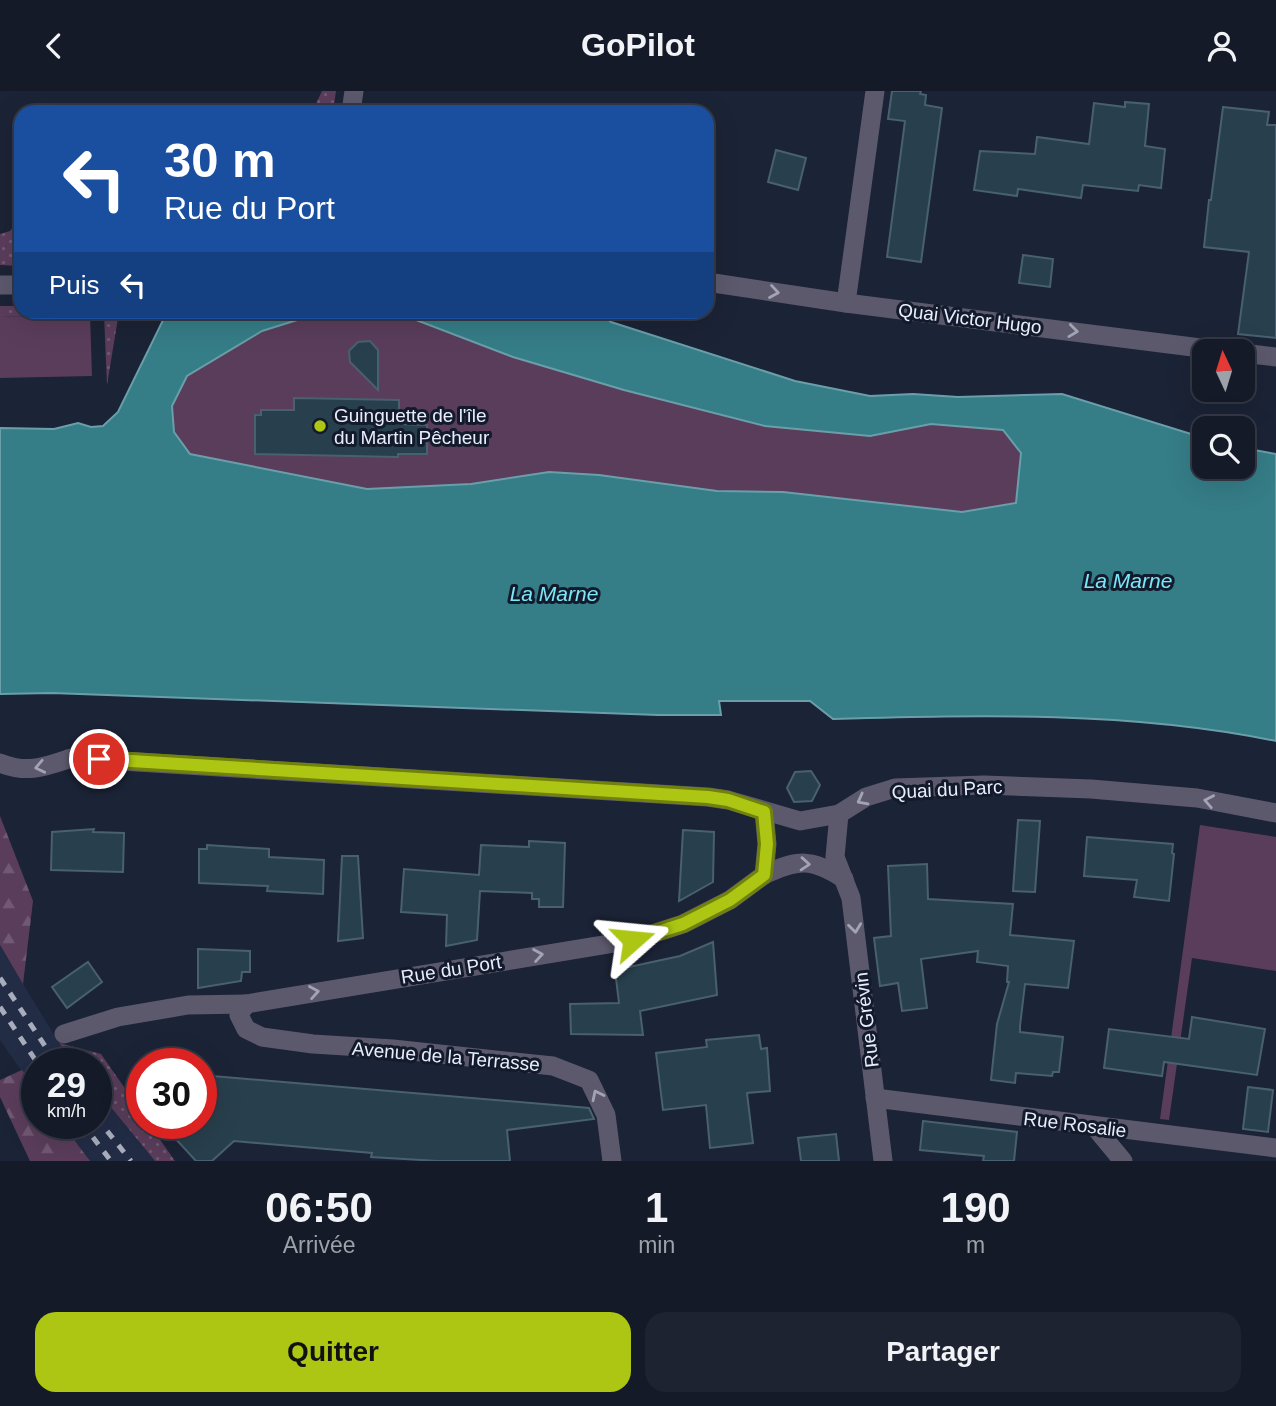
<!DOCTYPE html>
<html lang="fr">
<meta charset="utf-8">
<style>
body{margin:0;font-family:Helvetica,sans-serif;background:#1d2330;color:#f1f3f6;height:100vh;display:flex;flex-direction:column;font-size:26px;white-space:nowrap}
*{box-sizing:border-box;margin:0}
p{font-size:23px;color:#9da1a8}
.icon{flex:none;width:38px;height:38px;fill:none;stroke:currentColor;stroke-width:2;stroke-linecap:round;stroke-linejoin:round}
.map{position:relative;height:1070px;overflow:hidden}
.drawer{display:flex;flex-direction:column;background:#141a28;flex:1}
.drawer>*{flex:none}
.hud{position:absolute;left:14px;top:14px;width:700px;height:214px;border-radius:21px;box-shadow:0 7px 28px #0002,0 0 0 2px #333845;background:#1a4fa0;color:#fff;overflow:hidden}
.needle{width:46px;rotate:356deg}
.tools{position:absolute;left:1192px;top:248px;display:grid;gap:14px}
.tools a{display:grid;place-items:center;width:63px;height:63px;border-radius:14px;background:#141a28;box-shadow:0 7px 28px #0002,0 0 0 2px #333845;font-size:35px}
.speed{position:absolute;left:21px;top:957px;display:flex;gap:14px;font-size:35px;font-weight:700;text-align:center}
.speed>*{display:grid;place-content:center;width:91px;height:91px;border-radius:50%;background:#141a28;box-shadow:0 7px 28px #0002,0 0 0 2px #333845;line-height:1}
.speed small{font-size:18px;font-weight:400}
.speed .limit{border:10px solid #d22;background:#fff;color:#111}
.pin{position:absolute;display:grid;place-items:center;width:60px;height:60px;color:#fff;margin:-30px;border:4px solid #fff;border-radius:50%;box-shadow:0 2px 7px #0007}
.me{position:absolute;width:77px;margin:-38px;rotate:72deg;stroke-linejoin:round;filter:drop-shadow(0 0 5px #0008)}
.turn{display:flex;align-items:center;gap:24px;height:147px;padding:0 35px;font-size:32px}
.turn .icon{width:91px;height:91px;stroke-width:2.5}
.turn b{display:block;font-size:49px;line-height:60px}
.then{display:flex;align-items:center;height:66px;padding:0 35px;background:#0003;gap:14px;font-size:26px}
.eta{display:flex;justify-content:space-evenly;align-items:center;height:119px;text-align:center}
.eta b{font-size:42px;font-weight:700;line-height:49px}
.primary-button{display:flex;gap:14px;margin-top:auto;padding:14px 35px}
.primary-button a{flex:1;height:80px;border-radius:21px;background:#acc613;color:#111;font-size:28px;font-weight:700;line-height:80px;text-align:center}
.primary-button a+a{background:#1d2330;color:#f1f3f6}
header{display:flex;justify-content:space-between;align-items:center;height:91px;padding:0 35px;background:#141a28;font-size:32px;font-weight:700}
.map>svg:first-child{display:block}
.built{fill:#222c45}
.grass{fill:url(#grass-dots)}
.forest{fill:url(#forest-firs)}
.garden{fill:#5a3d5b}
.water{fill:#357d87;stroke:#6a9faa;stroke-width:2;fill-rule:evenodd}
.building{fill:#283f4d;stroke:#48606f;stroke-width:2}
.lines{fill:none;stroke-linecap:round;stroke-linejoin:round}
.minor{stroke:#5d596d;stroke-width:19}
.rail{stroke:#a7adbc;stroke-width:5;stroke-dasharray:9 9;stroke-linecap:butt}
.oneway{stroke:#a2a3b4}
.route-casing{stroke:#70810c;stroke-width:18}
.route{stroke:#acc613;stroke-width:12}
.poi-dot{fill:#acc613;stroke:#121a2c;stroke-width:2.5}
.labels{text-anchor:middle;stroke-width:6;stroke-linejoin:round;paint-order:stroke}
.street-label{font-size:19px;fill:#e7edfa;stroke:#121a2c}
.poi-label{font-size:19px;fill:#e7edfa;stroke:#121a2c;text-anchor:start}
.water-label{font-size:21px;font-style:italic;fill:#7be8f7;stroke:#121a2c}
</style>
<header><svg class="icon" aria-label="back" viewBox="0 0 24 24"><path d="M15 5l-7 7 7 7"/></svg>GoPilot<svg class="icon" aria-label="person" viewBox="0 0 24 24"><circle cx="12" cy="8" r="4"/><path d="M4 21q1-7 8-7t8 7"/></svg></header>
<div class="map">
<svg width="1276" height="1070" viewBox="0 0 1276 1070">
<defs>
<pattern id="grass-dots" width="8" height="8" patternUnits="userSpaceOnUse" patternTransform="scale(1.75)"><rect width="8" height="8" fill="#5a3d5b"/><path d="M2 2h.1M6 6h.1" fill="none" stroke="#725973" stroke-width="1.8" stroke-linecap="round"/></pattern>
<pattern id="forest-firs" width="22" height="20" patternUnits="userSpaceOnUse" patternTransform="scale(1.75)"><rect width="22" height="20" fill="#5a3d5b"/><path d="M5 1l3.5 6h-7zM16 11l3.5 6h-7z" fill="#725973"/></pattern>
</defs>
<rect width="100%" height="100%" fill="#1b2336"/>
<path class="built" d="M0 855 59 952 76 973H37V1032H96V998L155 1070H30L0 1006V989L21 979 0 949Z"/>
<g class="grass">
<path d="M322 0H336L333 21H312Z"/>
<path d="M19 129 21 130V175L0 174V143L10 140Z"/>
<path d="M0 215H21V220L119 221 107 294 104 223 0 226Z"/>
<path d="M59 952 101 963 142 1022V1032L149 1033 175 1070H155L96 998V973H76Z"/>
</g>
<g class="forest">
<path d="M0 725 33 810 23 893 0 854Z"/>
<path d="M22 979 37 999V1032L62 1033 90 1070H30L0 1006V989Z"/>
</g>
<g class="garden">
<path d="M90 223 92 285 0 287V226Z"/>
<path d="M349 223 411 227 513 266 624 299 765 335 870 345 931 333 1003 339 1021 362 1016 412 962 421 783 401 717 400 599 384 549 381 471 393 367 398 190 364 174 341 172 315 187 285 262 240 310 225Z"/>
<path d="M1200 734 1276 746V880L1192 867 1169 1029 1160 1028Z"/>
</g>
<path class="water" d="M167 221H599L611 231 795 290 870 305 913 303 958 306 1062 303 1204 347V376H1242L1243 357 1276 363V650C1130 620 981 624 833 628L810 610H719L721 624H658L52 602 0 603V337L54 338 78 332 91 336 103 335 118 321ZM349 223 411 227 513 266 624 299 765 335 870 345 931 333 1003 339 1021 362 1016 412 962 421 783 401 717 400 599 384 549 381 471 393 367 398 190 363 174 341 172 315 187 285 262 240 310 225Z"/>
<g class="building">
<path d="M892 0H921L920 3 926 4 925 14 942 17 921 171 887 166 905 30 888 28Z"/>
<path d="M1125 11 1149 13 1145 55 1165 58 1161 97 1139 94 1138 100 1083 94 1081 107 1018 98 1017 105 974 99 980 60 1035 63 1037 46 1089 53 1094 12 1125 16Z"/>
<path d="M1223 16 1269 21 1267 34H1276V247L1238 243 1249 161 1204 156 1209 109H1211Z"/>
<path d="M776 59 806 67 798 99 768 91Z"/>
<path d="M1023 164 1053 168 1050 196 1019 192Z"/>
<path d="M370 250 378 259V299L350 271 349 260 358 251Z"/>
<path d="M294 307 399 309V333L427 334V363H398V366L255 363V324H261V319H294Z"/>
<path d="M811 680 820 694 812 710 794 711 787 697 795 681Z"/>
<path d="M1018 729 1040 730 1035 801 1013 800Z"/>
<path d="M94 738 93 741 124 742 123 781 51 779 52 741Z"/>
<path d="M683 739 714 741 713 791 679 810Z"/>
<path d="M1087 746 1173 753 1172 762 1174 763 1169 810 1134 806 1137 789 1084 785Z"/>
<path d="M529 750 565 752 563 816H539V808H532V802L480 800 477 849 446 855 447 824 401 821 404 778 479 784 481 754 529 756Z"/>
<path d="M207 754 269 758V766L324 769 323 803 267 800 268 795 199 792V758H207Z"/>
<path d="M342 765H358L363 847 338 850Z"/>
<path d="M927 773 928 808 1013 813 1010 844 1074 850 1068 897 1025 893 1020 935V941L1063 946 1059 981H1053L1052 985 1016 982 1015 992 991 989 997 933 1009 891H1007L1008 875 977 871 978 860 921 868 927 917 902 920 898 892 880 895 874 847 891 845 888 775Z"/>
<path d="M713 851 717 904 640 920 643 944 571 943 570 913 619 912 615 879 680 865Z"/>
<path d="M198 858 250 860V881H242L241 890 198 897Z"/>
<path d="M88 871 102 891 67 917 52 896Z"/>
<path d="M1192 926 1265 938 1257 984 1164 971 1162 985 1104 977 1109 938 1189 948Z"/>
<path d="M759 944 761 958 767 957 770 1000 747 1002 753 1052 710 1057 706 1014 663 1019 656 962 707 956 706 949Z"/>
<path d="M201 984 589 1017 594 1028 507 1039 510 1070H438L371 1066 372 1062 234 1050 212 1070H196L161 1032H201Z"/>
<path d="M1248 996 1273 999 1268 1041 1243 1038Z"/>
<path d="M923 1030 1017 1041 1014 1070H983L984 1065 920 1059Z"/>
<path d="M836 1043 839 1070H801L798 1047Z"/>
</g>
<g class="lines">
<g class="minor">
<path d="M351 21 354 0"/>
<path d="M707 191 846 212 1232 261"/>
<path d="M0 194H21"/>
<path d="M846 212 875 0"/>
<path d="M1242 262 1276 266"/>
<path d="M0 672C28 683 44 676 71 667L708 706 728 709 800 730 839 723 866 706 895 697 984 694 1091 698 1197 707 1276 722"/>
<path d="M839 723 835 766 851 807 883 1070"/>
<path d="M764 784C798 768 812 767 844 788"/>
<path d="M246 913 239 924 246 938 262 946 313 953 393 958 553 975 589 989 606 1024 612 1070"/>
<path d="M64 943 118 926 188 914 246 913 633 849 683 833 730 809 764 784 767 753 764 721"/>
<path d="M875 1007 1276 1057"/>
<path d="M1094 1035 1123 1070"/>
</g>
<g class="rail">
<path d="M0 887 57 973"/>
<path d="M0 916 38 973"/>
<path d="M96 1026 131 1070"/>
<path d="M82 1032 111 1070"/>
</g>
</g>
<defs><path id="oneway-chevron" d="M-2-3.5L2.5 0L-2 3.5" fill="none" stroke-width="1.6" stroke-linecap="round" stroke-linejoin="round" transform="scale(1.75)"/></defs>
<g class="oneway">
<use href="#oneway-chevron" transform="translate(774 201) rotate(9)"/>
<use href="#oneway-chevron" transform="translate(1073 240) rotate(7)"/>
<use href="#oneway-chevron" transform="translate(40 676) rotate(168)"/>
<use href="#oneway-chevron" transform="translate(862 709) rotate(152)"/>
<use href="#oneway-chevron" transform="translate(1209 710) rotate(-169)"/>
<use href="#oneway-chevron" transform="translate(805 773) rotate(4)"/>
<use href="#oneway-chevron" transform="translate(855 837) rotate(83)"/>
<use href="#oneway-chevron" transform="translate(538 864) rotate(-9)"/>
<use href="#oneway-chevron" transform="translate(314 901) rotate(-10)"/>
<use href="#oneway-chevron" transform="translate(597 1004) rotate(-116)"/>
</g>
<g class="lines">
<defs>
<path id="route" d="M99 668 708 706 728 709 764 721 767 753 764 784 730 809 683 833 633 849"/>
</defs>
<use href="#route" class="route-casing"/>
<use href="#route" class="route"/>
</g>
<circle class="poi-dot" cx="320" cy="335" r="7"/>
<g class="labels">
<g class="street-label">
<text transform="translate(970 227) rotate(7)" y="7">Quai Victor Hugo</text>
<text transform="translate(947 698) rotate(-3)" y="7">Quai du Parc</text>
<text transform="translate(451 878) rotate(-9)" y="7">Rue du Port</text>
<text transform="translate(866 929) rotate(-97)" y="7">Rue Grévin</text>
<text transform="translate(446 965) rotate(5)" y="7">Avenue de la Terrasse</text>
<text transform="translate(1075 1033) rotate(7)" y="7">Rue Rosalie</text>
</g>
<g class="poi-label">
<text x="334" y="331">Guinguette de l'île<tspan x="334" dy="22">du Martin Pêcheur</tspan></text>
</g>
<g class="water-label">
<text x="1128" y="497">La Marne</text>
<text x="554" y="510">La Marne</text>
</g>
</g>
</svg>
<div class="tools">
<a><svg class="needle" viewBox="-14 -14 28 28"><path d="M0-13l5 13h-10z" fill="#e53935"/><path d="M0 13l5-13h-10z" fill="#9da1a8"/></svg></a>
<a><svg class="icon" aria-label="search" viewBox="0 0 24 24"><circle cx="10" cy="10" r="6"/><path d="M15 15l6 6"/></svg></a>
</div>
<div class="speed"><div>29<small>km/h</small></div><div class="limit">30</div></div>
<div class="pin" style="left:99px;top:668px;background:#d93025"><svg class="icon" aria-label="arrive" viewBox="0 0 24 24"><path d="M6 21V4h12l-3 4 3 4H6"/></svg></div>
<svg class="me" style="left:633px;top:849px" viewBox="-20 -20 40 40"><path d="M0-17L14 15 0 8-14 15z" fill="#acc613" stroke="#fff" stroke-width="4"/></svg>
<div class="hud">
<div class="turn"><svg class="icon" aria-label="left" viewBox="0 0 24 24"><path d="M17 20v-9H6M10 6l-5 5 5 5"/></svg><div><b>30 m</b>Rue du Port</div></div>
<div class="then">Puis<svg class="icon" aria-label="left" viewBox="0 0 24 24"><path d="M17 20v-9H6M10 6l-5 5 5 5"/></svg></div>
</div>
</div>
<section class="drawer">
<div class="eta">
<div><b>06:50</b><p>Arrivée</p></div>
<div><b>1</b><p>min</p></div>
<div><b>190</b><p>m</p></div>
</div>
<div class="primary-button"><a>Quitter</a><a>Partager</a></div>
</section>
